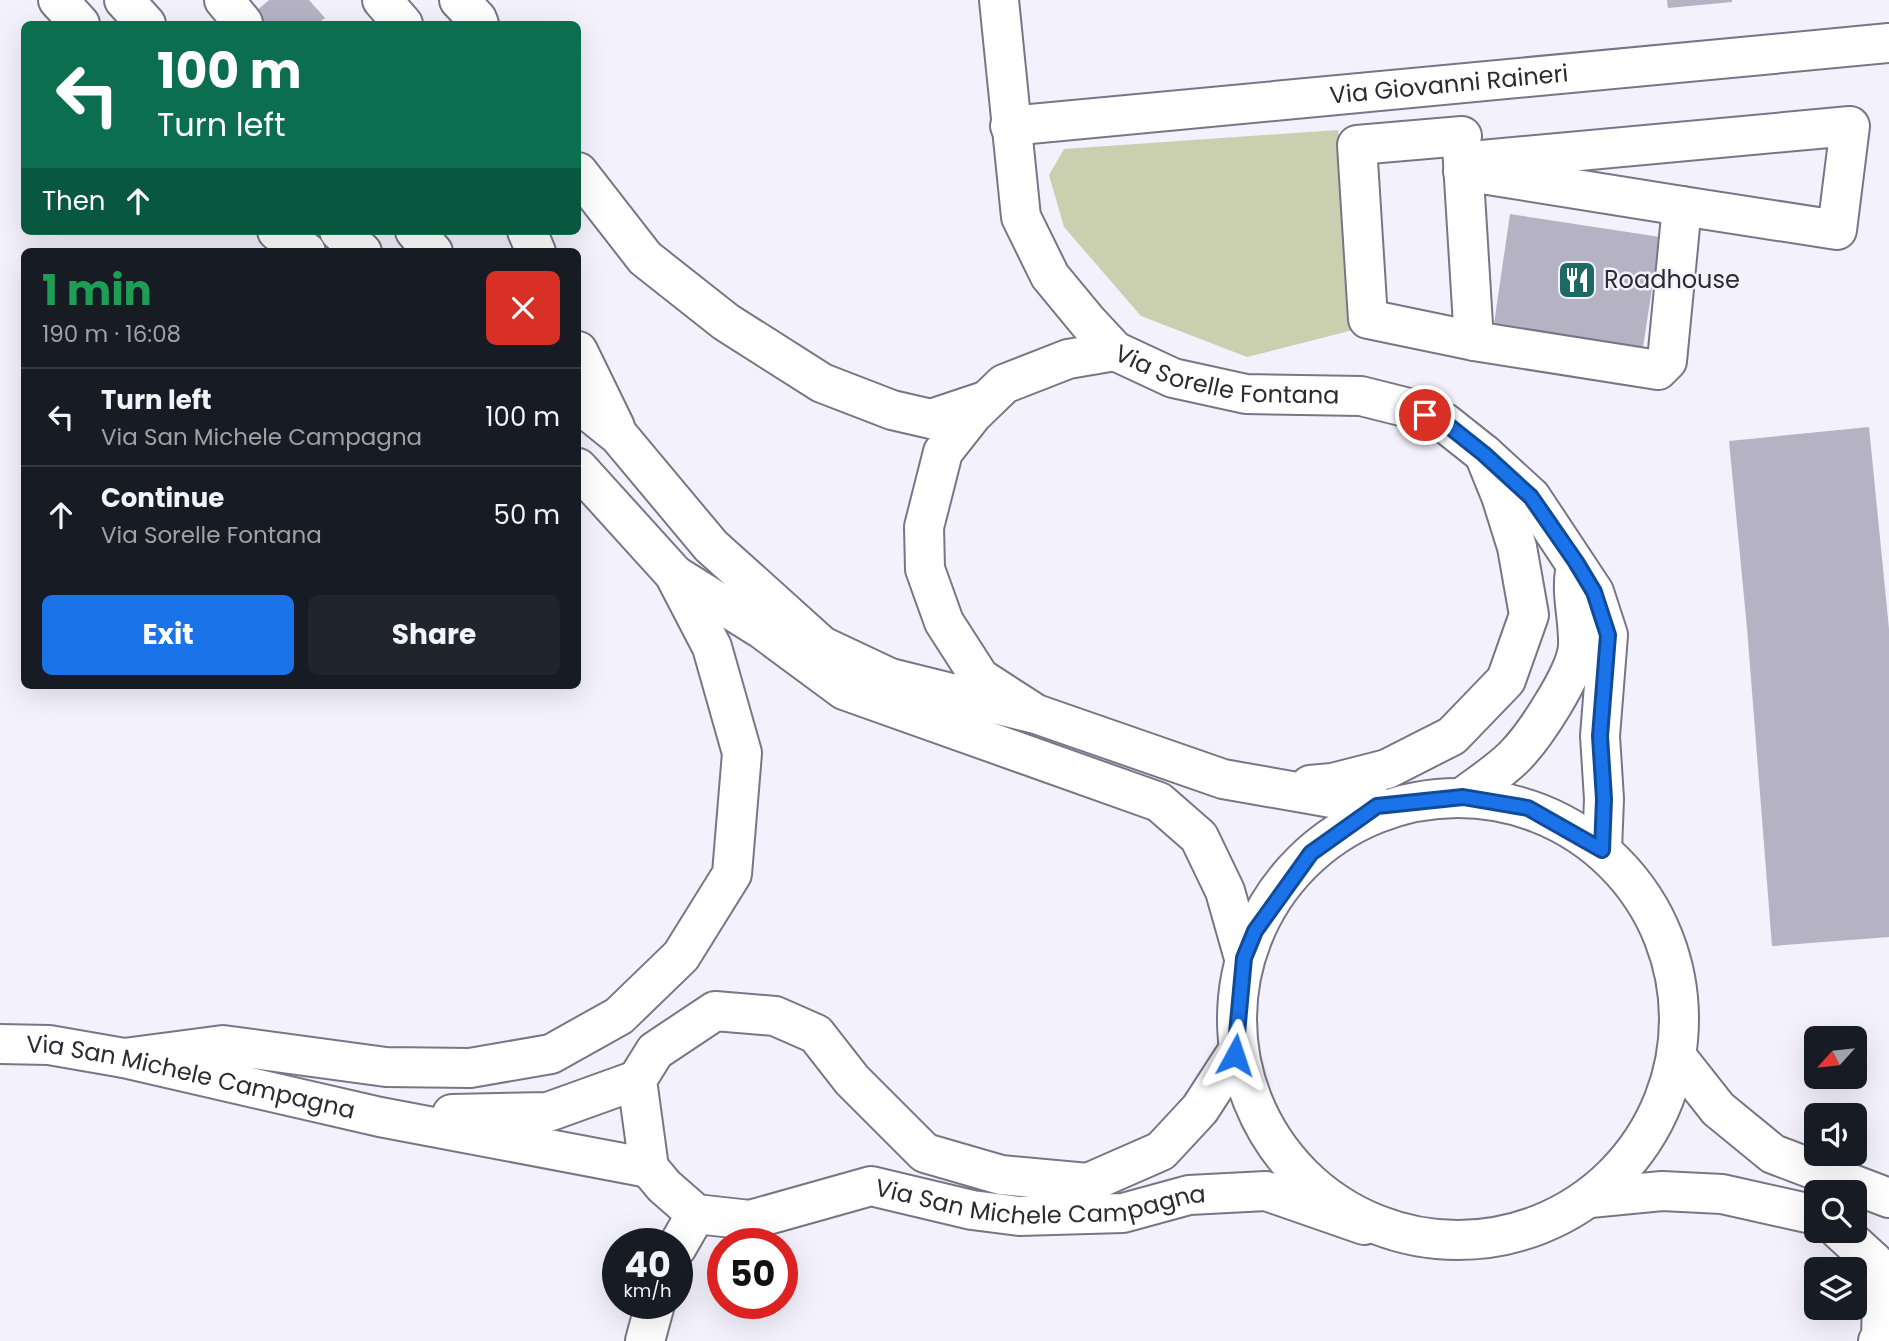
<!DOCTYPE html>
<meta charset="utf-8">
<style>
body{margin:0;font-family:Poppins,sans-serif;background:#20242c;color:#f1f3f6;height:100vh;display:flex;flex-direction:column;font-size:26px;white-space:nowrap}
*{box-sizing:border-box;margin:0}
p{font-size:23px;color:#9ea1a6}
.icon{flex:none;width:38px;height:38px;fill:none;stroke:currentColor;stroke-width:2;stroke-linecap:round;stroke-linejoin:round}
.map{position:relative;flex:1;overflow:hidden}
.drawer{position:absolute;left:21px;top:248px;width:560px;height:441px;display:flex;flex-direction:column;background:#171b24;border-radius:10px;box-shadow:0 7px 28px #0002}
.drawer>*{flex:none}
.top-card{position:absolute;left:21px;top:21px;width:560px;height:214px;border-radius:10px;box-shadow:0 7px 28px #0002;background:#0b6e4f;color:#fff;overflow:hidden}
.needle{width:46px;rotate:243deg}
.tools{position:absolute;left:1804px;top:1026px;display:grid;gap:14px}
.tools a{display:grid;place-items:center;width:63px;height:63px;border-radius:10px;background:#171b24;box-shadow:0 7px 28px #0002;font-size:35px}
.speed{position:absolute;left:602px;top:1228px;display:flex;gap:14px;font-size:35px;font-weight:700;text-align:center}
.speed>*{display:grid;place-content:center;width:91px;height:91px;border-radius:50%;background:#171b24;box-shadow:0 7px 28px #0002;line-height:1}
.speed small{font-size:18px;font-weight:400}
.speed .limit{border:10px solid #d22;background:#fff;color:#111}
.pin{position:absolute;display:grid;place-items:center;width:60px;height:60px;color:#fff;margin:-30px;border:4px solid #fff;border-radius:50%;box-shadow:0 2px 7px #0007}
.me{position:absolute;width:77px;margin:-38px;rotate:5deg;stroke-linejoin:round;filter:drop-shadow(0 0 5px #0008)}
.turn{display:flex;align-items:center;gap:24px;height:147px;padding:0 21px;font-size:32px}
.turn .icon{width:91px;height:91px;stroke-width:2.5}
.turn b{display:block;font-size:49px;line-height:60px}
.then{display:flex;align-items:center;height:66px;padding:0 21px;background:#0003;gap:14px;font-size:26px}
.round{display:grid;place-items:center;flex:none;width:74px;height:74px;border-radius:10px;background:#20242c}
.headline{display:flex;align-items:center;justify-content:space-between;height:119px;padding:0 21px}
h1{font-size:42px;font-weight:700;line-height:52px;color:#1e9e55}
.action{display:flex;gap:14px;margin-top:auto;padding:14px 21px}
.action a{flex:1;height:80px;border-radius:10px;background:#1a73e8;color:#fff;font-size:28px;font-weight:700;line-height:80px;text-align:center}
.action a+a{background:#20242c;color:#f1f3f6}
ul{padding:0;list-style:none}
li{display:flex;align-items:center;gap:21px;height:98px;padding:0 21px;border-top:2px solid #363941}
li div{flex:1}
li b{display:block;font-size:26px}
li em{font-style:normal}
.map>svg:first-child{display:block}
.green{fill:#cacfb0}
.building{fill:#b5b2c4}
.lines{fill:none;stroke-linecap:round;stroke-linejoin:round}
.minor-casing{stroke:#787686;stroke-width:42}
.major-casing{stroke:#787686;stroke-width:42}
.highway-casing{stroke:#787686;stroke-width:42}
.minor{stroke:#fff;stroke-width:38}
.major{stroke:#fff;stroke-width:38}
.highway{stroke:#fff;stroke-width:38}
.route-casing{stroke:#114b97;stroke-width:18}
.route{stroke:#1a73e8;stroke-width:12}
.labels{text-anchor:middle;stroke-width:5;stroke-linejoin:round;paint-order:stroke}
.street-label{font-size:24px;fill:#2c2b32;stroke:#f2f1fc}
.poi-label{font-size:24px;fill:#2c2b32;stroke:#f2f1fc;text-anchor:start}
</style>
<div class="map">
<svg width="1889" height="1341" viewBox="0 0 1889 1341">
<rect width="100%" height="100%" fill="#f2f1fc"/>
<path class="green" d="M1338 130 1353 330 1247 357 1141 316 1064 227 1049 175 1064 149Z"/>
<g class="building">
<path d="M269 0H309L325 18 317 24H241Z"/>
<path d="M1667 0H1732V2L1668 8Z"/>
<path d="M1510 214 1660 237 1643 347 1494 324Z"/>
<path d="M1869 427 1889 629V937L1772 946 1747 628 1729 441Z"/>
</g>
<g class="lines">
<defs>
<g id="minor">
<path d="M459 0 477 19 479 24"/>
<path id="s1" d="M999 0 1021 217 1050 276 1088 322 1115 351 1173 378 1246 394 1361 396 1405 407 1445 423 1484 454 1531 497 1594 592 1608 635 1600 736 1604 799 1602 850"/>
<path id="s2" d="M1010 126 1889 43"/>
<path d="M1462 136 1357 145 1368 319 1474 341 1658 370 1667 361 1682 206 1463 171"/>
<path d="M1462 146 1474 341"/>
<path d="M1482 160 1850 126 1837 230 1682 206"/>
<path d="M578 172 645 258 726 322 822 383 892 410 931 419 985 401"/>
<path d="M1031 711 980 678 944 622 925 569 924 527 943 452 973 414 1004 384 1068 359 1115 351"/>
<path d="M1463 797C1480 784 1499 772 1514 757 1534 737 1576 674 1578 646 1579 620 1571 596 1575 571"/>
<path id="s3" d="M0 1044 49 1045 124 1058 380 1117 649 1168"/>
<path id="s4" d="M1235 1055 1200 1109 1161 1151 1088 1183 1001 1175 925 1153 852 1080 816 1034 775 1016 715 1011 655 1051 637 1080 649 1168 664 1186 696 1214 750 1220 871 1186 972 1210 1019 1216 1123 1213 1189 1195 1266 1191 1364 1225"/>
<path d="M452 1114 548 1112 637 1080"/>
<path d="M1839 1230 1874 1262 1882 1303 1881 1337 1878 1341"/>
<path d="M677 1247 696 1214"/>
<path d="M645 1341 655 1304"/>
</g>
<g id="major">
<circle cx="1458" cy="1019" r="221"/>
<path d="M1677 1057 1718 1109 1773 1154 1889 1198"/>
<path d="M1590 1198 1662 1191 1722 1194 1816 1215"/>
</g>
<g id="highway">
<path d="M58 0 80 24"/>
<path d="M124 0 146 24"/>
<path d="M224 0 243 23"/>
<path d="M382 0 403 24"/>
<path d="M277 231 306 252"/>
<path d="M339 231 362 252"/>
<path d="M415 231 433 252"/>
<path d="M527 231 536 252"/>
<path d="M578 351 615 427"/>
<path d="M578 403 619 436 711 546 822 646 890 678 1036 714 1223 779 1377 806"/>
<path d="M675 575 763 630 844 690 1159 802 1199 837 1225 891 1244 958"/>
<path d="M1310 785 1332 783 1387 769 1452 736 1506 680 1529 615 1517 547 1501 496 1484 454"/>
<path d="M124 1058 223 1045 386 1067 470 1068 551 1054 619 1016 681 956 732 874 742 753 712 647 674 574 578 468"/>
</g>
</defs>
<use href="#minor" class="minor-casing"/>
<use href="#major" class="major-casing"/>
<use href="#highway" class="highway-casing"/>
<use href="#minor" class="minor"/>
<use href="#major" class="major"/>
<use href="#highway" class="highway"/>
</g>
<g class="lines">
<defs>
<path id="route" d="M1235 1055 1244 958 1255 931 1311 853 1377 806 1463 797 1528 808 1602 850 1604 799 1600 736 1608 635 1594 592 1576 562 1531 497 1484 454 1445 423 1425 415"/>
</defs>
<use href="#route" class="route-casing"/>
<use href="#route" class="route"/>
</g>
<defs>
<symbol id="restaurant-square" viewBox="-11 -11 22 22"><rect x="-9" y="-9" width="18" height="18" rx="4" fill="#1d6964" stroke="#f2f1fc"/><path d="M-5-6h1v4h1v-4h1v4h1v-4h1v5L-1.5 .5V6h-2V.5L-5-1ZM5-6V6H3V1.5H1.5Q1.5-4 5-6Z" fill="#fff"/></symbol>
</defs>
<g fill-rule="evenodd">
<use href="#restaurant-square" x="1555" y="258" width="44" height="44"/>
</g>
<g class="labels">
<g class="street-label">
<text dy="8" stroke="none"><textPath href="#s2" startOffset="441">Via Giovanni Raineri</textPath></text>
<text dy="8" stroke="none"><textPath href="#s1" startOffset="500">Via Sorelle Fontana</textPath></text>
<text dy="8" stroke="none"><textPath href="#s3" startOffset="194">Via San Michele Campagna</textPath></text>
<text dy="8" stroke="none"><textPath href="#s4" startOffset="1248">Via San Michele Campagna</textPath></text>
</g>
<g class="poi-label">
<text x="1604" y="288">Roadhouse</text>
</g>
</g>
</svg>
<div class="tools">
<a><svg class="needle" viewBox="-14 -14 28 28"><path d="M0-13l5 13h-10z" fill="#e53935"/><path d="M0 13l5-13h-10z" fill="#9ea1a6"/></svg></a>
<a><svg class="icon" aria-label="sound" viewBox="0 0 24 24"><path d="M4 9h4l5-4v14l-5-4H4zM17 9q2 3 0 6"/></svg></a>
<a><svg class="icon" aria-label="search" viewBox="0 0 24 24"><circle cx="10" cy="10" r="6"/><path d="M15 15l6 6"/></svg></a>
<a><svg class="icon" aria-label="layers" viewBox="0 0 24 24"><path d="M12 4l9 5-9 5-9-5zM3 14l9 5 9-5"/></svg></a>
</div>
<div class="speed"><div>40<small>km/h</small></div><div class="limit">50</div></div>
<div class="pin" style="left:1425px;top:415px;background:#d93025"><svg class="icon" aria-label="arrive" viewBox="0 0 24 24"><path d="M6 21V4h12l-3 4 3 4H6"/></svg></div>
<svg class="me" style="left:1235px;top:1055px" viewBox="-20 -20 40 40"><path d="M0-17L14 15 0 8-14 15z" fill="#1a73e8" stroke="#fff" stroke-width="4"/></svg>
<div class="top-card">
<div class="turn"><svg class="icon" aria-label="left" viewBox="0 0 24 24"><path d="M17 20v-9H6M10 6l-5 5 5 5"/></svg><div><b>100 m</b>Turn left</div></div>
<div class="then">Then<svg class="icon" aria-label="ahead" viewBox="0 0 24 24"><path d="M12 20V5M6 11l6-6 6 6"/></svg></div>
</div>
<section class="drawer">
<div class="headline"><div><h1>1 min</h1><p>190 m · 16:08</p></div><a class="round" style="background:#d93025;color:#fff"><svg class="icon" aria-label="close" viewBox="0 0 24 24"><path d="M6 6l12 12M18 6L6 18"/></svg></a></div>
<ul>
<li><svg class="icon" aria-label="left" viewBox="0 0 24 24"><path d="M17 20v-9H6M10 6l-5 5 5 5"/></svg><div><b>Turn left</b><p>Via San Michele Campagna</p></div><em>100 m</em></li>
<li><svg class="icon" aria-label="ahead" viewBox="0 0 24 24"><path d="M12 20V5M6 11l6-6 6 6"/></svg><div><b>Continue</b><p>Via Sorelle Fontana</p></div><em>50 m</em></li>
</ul>
<div class="action"><a>Exit</a><a>Share</a></div>
</section>
</div>
